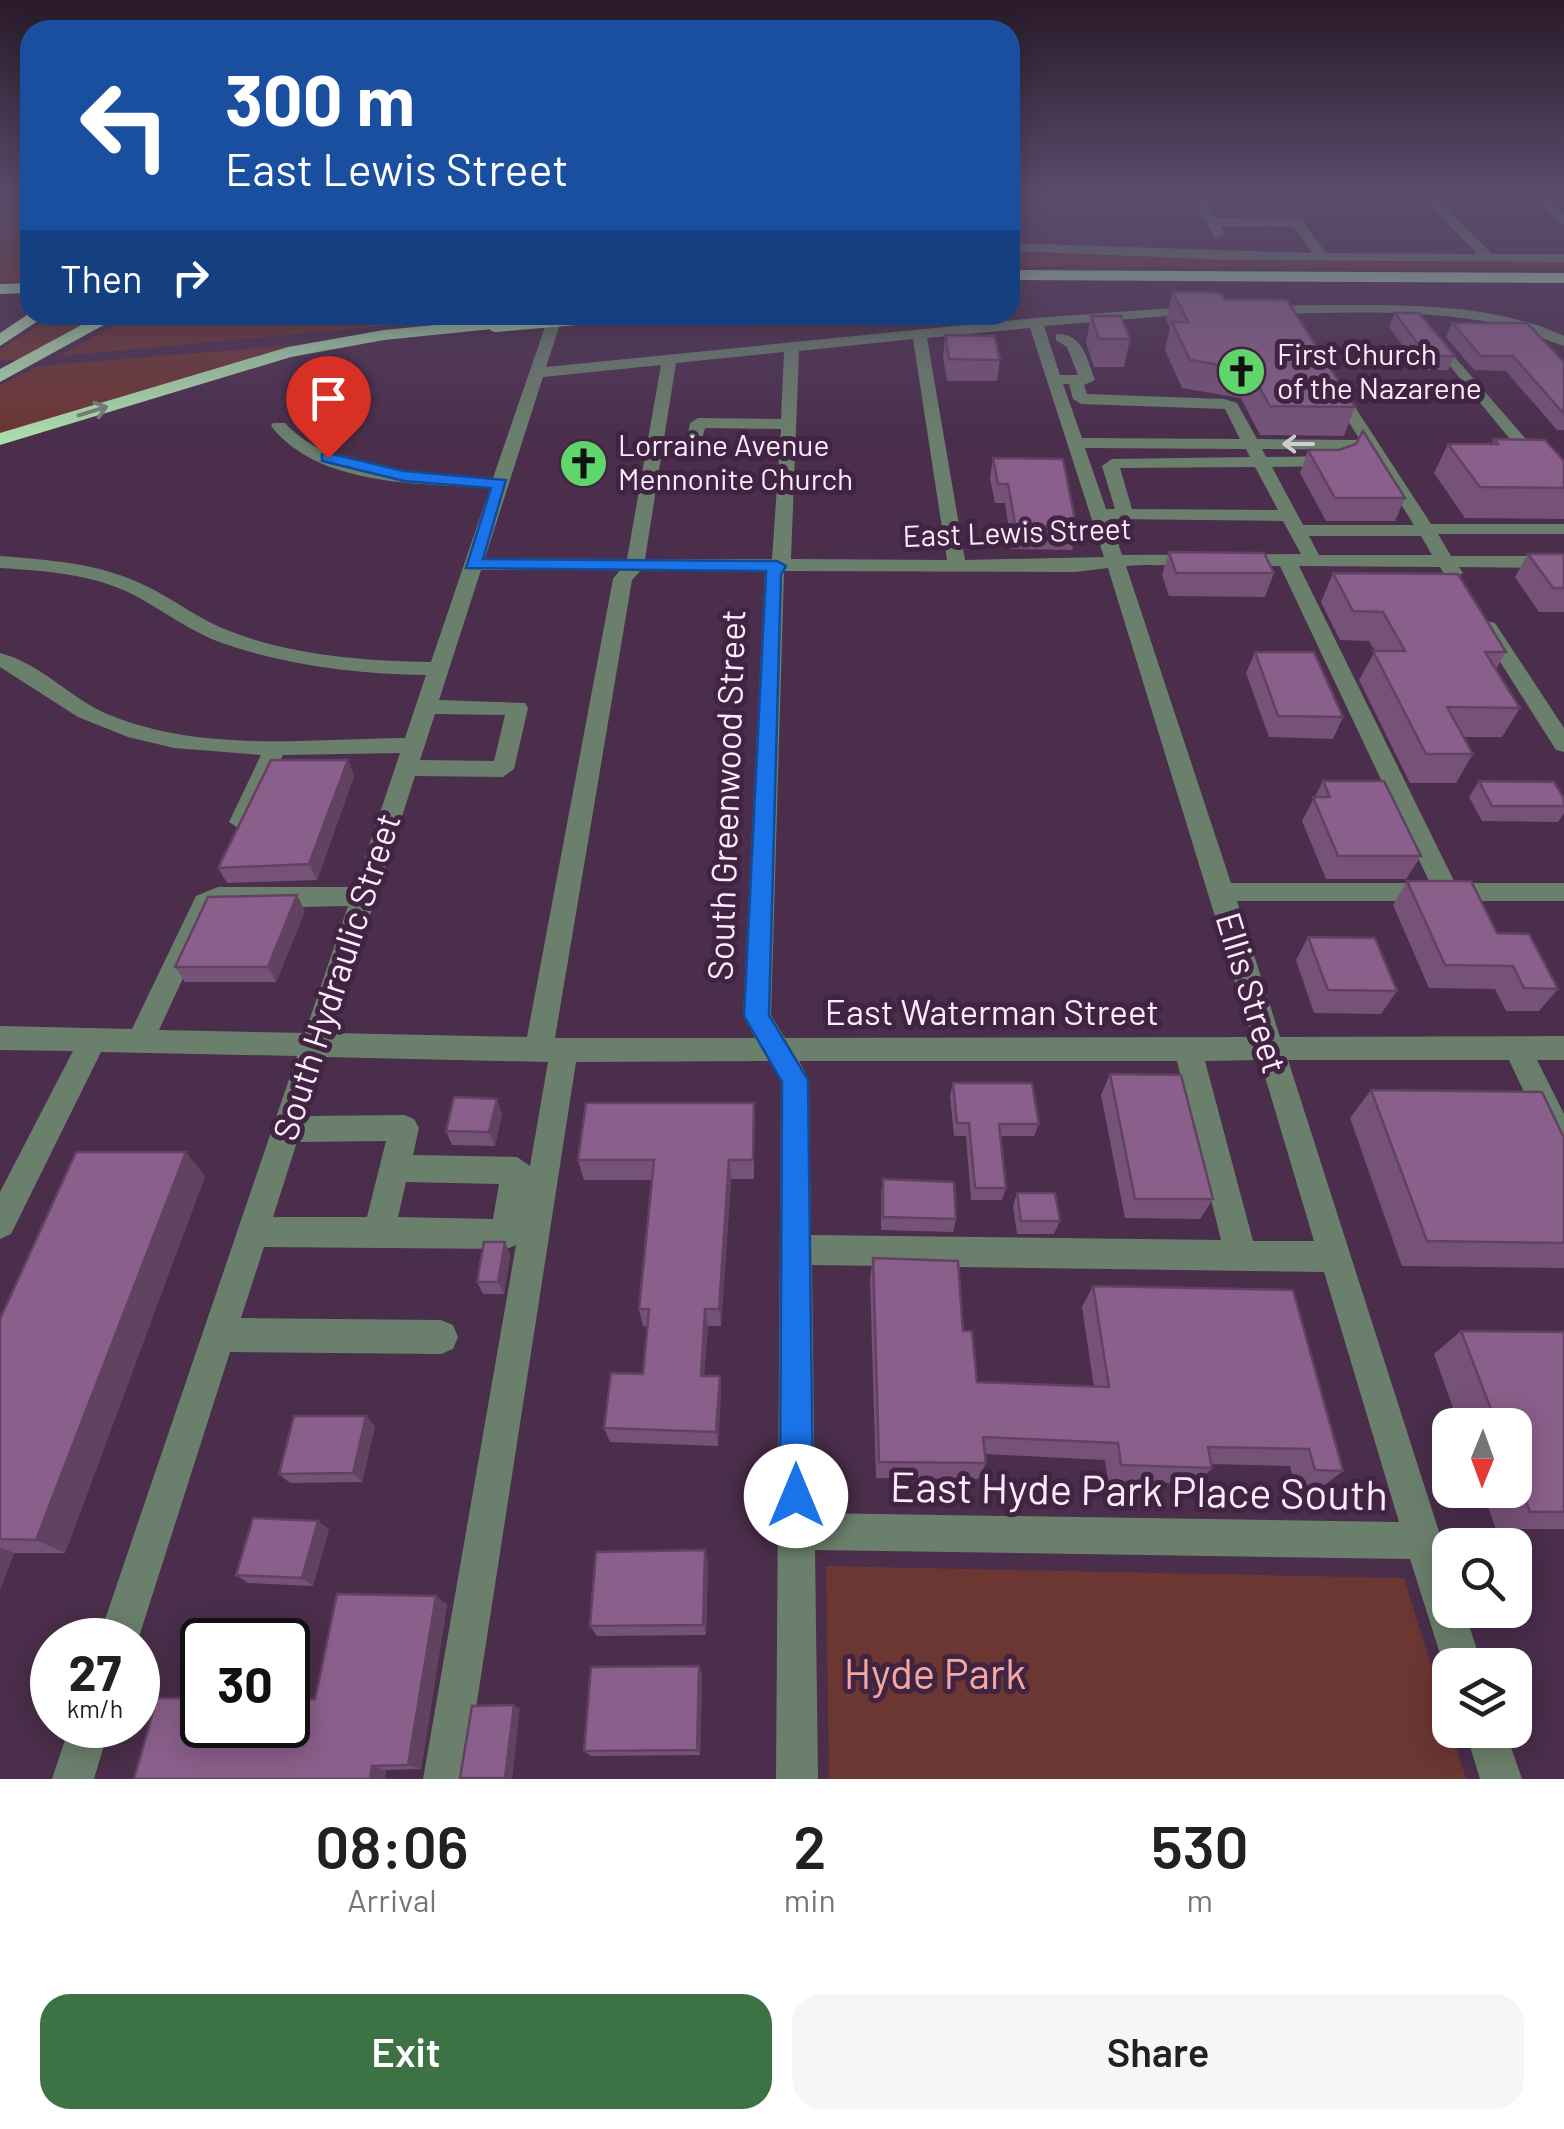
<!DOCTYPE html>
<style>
body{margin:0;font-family:Barlow,sans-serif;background:#f6f6f6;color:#202124;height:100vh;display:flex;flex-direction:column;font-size:38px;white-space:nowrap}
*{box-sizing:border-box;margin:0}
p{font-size:32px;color:#757577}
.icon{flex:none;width:55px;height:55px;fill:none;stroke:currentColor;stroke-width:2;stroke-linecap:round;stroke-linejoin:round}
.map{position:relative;height:1779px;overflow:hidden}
.sheet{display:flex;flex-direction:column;background:#fff;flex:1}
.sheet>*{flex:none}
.guide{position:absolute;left:20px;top:20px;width:1000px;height:305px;border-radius:30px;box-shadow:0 5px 25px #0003;background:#1a4fa0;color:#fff;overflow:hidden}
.needle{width:65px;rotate:181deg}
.buttons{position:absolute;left:1432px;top:1408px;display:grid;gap:20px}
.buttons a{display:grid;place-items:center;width:100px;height:100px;border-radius:20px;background:#fff;box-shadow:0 5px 25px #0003;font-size:50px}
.speed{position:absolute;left:30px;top:1618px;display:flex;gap:20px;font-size:50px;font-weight:700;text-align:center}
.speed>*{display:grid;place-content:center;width:130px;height:130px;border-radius:50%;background:#fff;box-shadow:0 5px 25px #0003;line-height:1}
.speed small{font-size:25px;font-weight:400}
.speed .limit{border:5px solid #111;border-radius:15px;background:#fff;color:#111}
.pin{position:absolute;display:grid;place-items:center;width:85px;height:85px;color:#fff;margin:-102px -42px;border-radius:50% 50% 50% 0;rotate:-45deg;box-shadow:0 0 10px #0007}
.pin .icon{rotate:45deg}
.me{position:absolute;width:110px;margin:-55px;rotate:0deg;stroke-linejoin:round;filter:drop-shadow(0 0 8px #0008)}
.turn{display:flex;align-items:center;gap:35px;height:210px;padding:0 40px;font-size:45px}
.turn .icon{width:130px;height:130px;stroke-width:2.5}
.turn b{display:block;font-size:70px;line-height:85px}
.then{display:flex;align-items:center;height:95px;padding:0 40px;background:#0003;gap:20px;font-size:38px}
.eta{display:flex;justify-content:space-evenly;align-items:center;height:170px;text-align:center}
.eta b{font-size:60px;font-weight:600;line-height:70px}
.cta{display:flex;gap:20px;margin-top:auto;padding:20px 40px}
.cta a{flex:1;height:115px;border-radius:30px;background:#3c7244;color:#fff;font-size:40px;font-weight:600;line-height:115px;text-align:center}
.cta a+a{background:#f6f6f6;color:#202124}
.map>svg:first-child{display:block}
.green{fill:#6c3632}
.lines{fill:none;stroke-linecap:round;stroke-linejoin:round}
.minor{fill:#6b806c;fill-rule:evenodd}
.highway{fill:#addfae;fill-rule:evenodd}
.highway-bridge{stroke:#addfae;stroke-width:16}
.wall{fill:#775278}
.shaded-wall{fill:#614261}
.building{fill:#8a5f8b;stroke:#614261;stroke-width:2.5}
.oneway{stroke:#768278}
.oneway2{stroke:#d1cbd2}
.route{fill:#1a73e8;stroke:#114b97;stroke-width:2.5}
.labels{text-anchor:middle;stroke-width:10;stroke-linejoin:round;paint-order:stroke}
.far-poi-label{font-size:30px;fill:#fdebfe;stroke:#402441;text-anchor:start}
.far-street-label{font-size:30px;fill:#fdebfe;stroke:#402441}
.street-label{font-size:35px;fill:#fdebfe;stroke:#402441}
.near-street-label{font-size:42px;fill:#fdebfe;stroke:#402441}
.near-park-label{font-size:42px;fill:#f5a8a1;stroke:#402441}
</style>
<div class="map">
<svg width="1564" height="1779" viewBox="0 0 1564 1779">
<rect width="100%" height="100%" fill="#4a2e4b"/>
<g class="green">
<rect x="0" y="194" width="30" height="88"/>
<path d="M1010 252 1271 261 1564 262V269L1010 266Z"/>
<path d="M54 315H101L22 359 0 361V350Z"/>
<path d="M133 315H504L59 356Z"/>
<path d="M296 345V348L0 435V385L40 366Z"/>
<path d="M826 1566 1404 1578 1466 1779H829Z"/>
</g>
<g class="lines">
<g class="minor">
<path d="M1189 194H1201L1215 218 1301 219 1326 253 1477 254 1419 194H1432L1492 254H1564V262L1231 260 1010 251V243L1313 253 1293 226H1220L1225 235 1215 238Z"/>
<path d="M1528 194H1541L1564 214V225Z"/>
<path d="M1330 305C1408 305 1492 303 1564 336V346C1542 339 1522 328 1499 324 1420 308 1338 313 1259 314L1252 310 1259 306Z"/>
<path d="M1199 306 1206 310 1204 313 1044 326 1060 375H1078L1067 347 1056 340V334C1083 333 1087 359 1095 380L1084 385 1087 394 1224 399 1237 403 1257 439 1360 440 1327 387 1340 384 1431 524H1564V534H1438L1451 556H1564V568L1459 567 1463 573 1453 579 1446 577 1440 567 1299 566 1455 883H1564V901H1237L1280 1037 1564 1036V1060H1537L1564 1114V1157L1553 1153 1509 1060H1288L1450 1566V1610H1464L1482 1665H1450L1448 1679 1410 1559 815 1550 818 1779H776L781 1081 769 1061 576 1062 465 1779H423L516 1245 506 1249 264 1247 241 1318 441 1320 453 1325 458 1337 453 1349 441 1354 230 1352 138 1640H98L297 1056 101 1052 11 1234 0 1239V1192L73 1051 0 1050V1026L132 1029 196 896 218 887H355L400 753 283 755 253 822 241 830 229 822 261 755 174 748 128 737 78 717 0 667V653C40 663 70 698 107 714 201 753 307 739 405 738L426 675C358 674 288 666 222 643 191 632 164 611 134 595 93 574 46 571 0 568V556C49 560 99 563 144 585 174 599 201 621 232 632 295 656 364 661 431 662L490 488C419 483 319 487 271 426L273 423H285C336 477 424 473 493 478L549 315H563L546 367 1035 318ZM1030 328 1104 557 965 560 927 338ZM913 339 947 560 791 559 799 351ZM784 352 781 419 698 418 690 423 687 439 701 443 705 428 781 429 772 559H645L676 363ZM661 365 627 559 485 558 543 377ZM1063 384H1069L1073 399 1081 404 1225 409 1240 439 1082 438ZM1085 448 1246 449 1250 457 1112 459 1102 466 1115 509H1106ZM1262 449 1367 450 1414 525H1303L1272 467 1336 466 1344 461 1336 456 1266 457ZM1255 467 1278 510 1132 509 1120 468ZM1110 519 1283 521 1301 554 1122 555ZM1309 536H1421L1432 555H1319ZM1142 565 1280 566 1430 883H1231L1126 566ZM1108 568 1252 1037 785 1038 771 1015 784 571 1075 572ZM481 570H620L613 579 527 1037 332 1033 415 776 503 777 514 769 528 708 525 703 439 700ZM641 570 765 571 743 1016 755 1038H555L632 580ZM435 714 505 715 494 761 420 760ZM348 906 305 1033 159 1030 215 909ZM325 1057 548 1062 530 1166 517 1157 413 1155 419 1128 414 1119 404 1115 306 1116ZM1260 1060 1314 1241H1253L1205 1061ZM799 1061H1177L1221 1240 811 1235 809 1080ZM386 1141 367 1217H273L297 1142ZM406 1182 499 1184 493 1219 398 1217ZM812 1265 1324 1272 1399 1522 815 1513Z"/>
<path d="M1433 332 1564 483V499L1558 498 1428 339V333Z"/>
<path d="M1488 621 1495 623 1564 728V752L1556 750 1478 627Z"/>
<path d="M70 1725H110L94 1779H52Z"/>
<path d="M1465 1730H1505L1522 1779H1480Z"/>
</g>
<g class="highway">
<path d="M1010 270 1564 273V283L1010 280Z"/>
<path d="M30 283V293L0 294V284Z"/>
<path d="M30 313 47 315 0 346V333Z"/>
<path d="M100 315H122L0 382V369Z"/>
<path d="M496 319 505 324 502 328 384 340 291 357 0 445V433L288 347 384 330Z"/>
</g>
<path class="highway-bridge" d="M496 324 598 315"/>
</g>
<g class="wall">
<path d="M1149 194H1175V195H1150Z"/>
<path d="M1173 292 1225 299 1355 407 1344 436 1260 435 1241 398 1182 388 1165 350 1170 328 1166 319Z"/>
<path d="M1395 313 1455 356 1448 370H1421L1389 327Z"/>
<path d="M1091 316 1130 339 1124 367H1094L1086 343Z"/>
<path d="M1452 323 1564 362V430H1557L1506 371 1474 370 1446 337Z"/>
<path d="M945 335 1000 360 997 381H947L943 357Z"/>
<path d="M1494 439 1564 461V519L1465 518 1434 473 1448 444H1492Z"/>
<path d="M1308 450 1405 498 1395 521H1326L1300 473Z"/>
<path d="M993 458 1077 530 1072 550 1012 549 1005 503H995L990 478Z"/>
<path d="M1169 552 1274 573 1265 597 1169 596 1162 575Z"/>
<path d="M1528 554H1564V612H1539L1515 577Z"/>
<path d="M1333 573 1506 652 1496 669 1520 708 1502 737H1464L1473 754 1456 783H1410L1359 680 1375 651 1369 641 1340 640 1321 602Z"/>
<path d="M1255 652 1343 717 1333 739 1269 737 1246 673Z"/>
<path d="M348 760 354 776 317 880 227 883 218 868Z"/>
<path d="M1323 781 1421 856 1406 879H1326L1302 821Z"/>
<path d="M1479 781 1564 798V813L1558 822 1482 821 1469 797Z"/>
<path d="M1407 881 1497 933 1558 989 1539 1011H1506L1495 989 1429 988 1393 905Z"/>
<path d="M305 911 276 982H185L175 967Z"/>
<path d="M1308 937 1397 991 1381 1014 1314 1013 1296 960Z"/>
<path d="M1110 1074 1213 1199 1200 1219 1125 1218 1101 1095Z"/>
<path d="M953 1083 1039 1124 1034 1136H1001L1006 1188 1002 1200H971L966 1136H954L950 1096Z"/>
<path d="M1371 1090 1564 1138V1268L1402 1266 1350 1118Z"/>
<path d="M754 1103V1179H731L721 1326H708L704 1376H720L721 1392 718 1446 610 1442 604 1428 643 1374 647 1326H643L639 1309 652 1180H584L578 1160Z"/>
<path d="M502 1113 495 1146 452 1145 446 1131Z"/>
<path d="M205 1176 65 1553H14L0 1589V1319Z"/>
<path d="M883 1179 956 1219 953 1232 881 1230V1193Z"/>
<path d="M1017 1193 1060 1221 1054 1234H1017L1013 1206Z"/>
<path d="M505 1242 510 1255 504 1294H483L477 1282Z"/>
<path d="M873 1258 963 1331 977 1382 1094 1387 1082 1307 1093 1286 1343 1471 1322 1487 1295 1486 1290 1466 1211 1464 1212 1468 1196 1484 1108 1481 1105 1460 985 1454 986 1463 978 1479 876 1478 870 1279Z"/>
<path d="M1461 1331 1564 1332V1529H1496L1482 1490H1515V1425H1459L1434 1354Z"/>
<path d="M366 1416 375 1426 362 1482 290 1483 279 1474Z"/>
<path d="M329 1529 313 1586 248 1583 236 1575Z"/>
<path d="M708 1562 706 1635 597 1636 590 1626Z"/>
<path d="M436 1596 447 1605 421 1769 386 1770 385 1779 315 1699Z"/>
<path d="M699 1666 702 1675 700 1755 591 1756 584 1751Z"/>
</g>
<g class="shaded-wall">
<path d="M348 760 354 776 317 880 309 864Z"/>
<path d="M297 895 305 911 276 982 268 967Z"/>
<path d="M497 1099 502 1113 495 1146 489 1132Z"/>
<path d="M186 1152 205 1176 65 1553 36 1540Z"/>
<path d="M729 1160 731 1179 721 1326 719 1309Z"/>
<path d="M505 1242 510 1255 504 1294 498 1282Z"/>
<path d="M705 1309 708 1326 703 1391 701 1376Z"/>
<path d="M720 1376 721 1392 718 1446 716 1432Z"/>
<path d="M366 1416 375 1426 362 1482 353 1473Z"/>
<path d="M318 1521 329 1529 313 1586 302 1578Z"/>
<path d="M0 1547 14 1553 0 1589Z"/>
<path d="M705 1550 708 1562 706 1635 703 1625Z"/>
<path d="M436 1596 447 1605 421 1769 408 1765Z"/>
<path d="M699 1666 702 1675 700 1755 697 1750Z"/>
<path d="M514 1705 520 1709 512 1779H507L505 1778Z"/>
<path d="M372 1766 386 1770 385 1779H370Z"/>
</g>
<g class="building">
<path d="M1173 292H1208L1222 294 1225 299 1287 300 1355 407 1270 406 1250 370 1190 360 1172 322H1188Z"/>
<path d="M1395 313H1419L1455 356H1427Z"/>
<path d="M1091 316H1121L1130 339H1099Z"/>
<path d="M1452 323H1527L1564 362V414L1513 356H1481Z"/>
<path d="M945 335 995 336 1000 360 949 359Z"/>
<path d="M1363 431 1405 498H1335L1308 450H1339L1356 444Z"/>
<path d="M1494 439 1545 440 1564 461V488L1480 487 1448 444H1498Z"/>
<path d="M993 458 1063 459 1077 530 1016 529 1008 484H998Z"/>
<path d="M1169 552 1264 553 1274 573H1176Z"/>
<path d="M1528 554H1564V588H1553Z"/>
<path d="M1333 573 1458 574 1506 652H1485L1520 708 1447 707 1473 754H1426L1373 651H1405L1383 612 1353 611Z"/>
<path d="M1255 652H1314L1343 717 1278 716Z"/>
<path d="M271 760H348L309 864 218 868Z"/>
<path d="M1323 781H1384L1421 856H1338L1313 797H1330Z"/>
<path d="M1479 781 1554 782 1564 798V806H1492Z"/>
<path d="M1407 881H1471L1497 933 1529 934 1558 989 1524 988 1513 966 1445 965Z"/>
<path d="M297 895 268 967H175L208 897Z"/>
<path d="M1308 937 1375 938 1397 991 1328 990Z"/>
<path d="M1110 1074 1181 1075 1213 1199H1135Z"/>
<path d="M953 1083H1032L1039 1124H999L1006 1188H975L969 1123H957Z"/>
<path d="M1371 1090 1542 1092 1564 1138V1243L1427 1241Z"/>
<path d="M454 1097 497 1099 489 1132 446 1131Z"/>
<path d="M586 1103H754L753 1160H729L719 1309H705L701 1376H720L716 1432 604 1428 611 1373 643 1374 649 1309H639L654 1160H578Z"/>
<path d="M76 1152H186L36 1540 0 1539V1319Z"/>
<path d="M883 1179 954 1182 956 1219 883 1217Z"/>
<path d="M1017 1193H1055L1060 1221H1021Z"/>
<path d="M484 1242H505L498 1282H477Z"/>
<path d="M873 1258 958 1261 963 1331H972L977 1382 1109 1387 1093 1286 1293 1290 1343 1471 1315 1470 1309 1449 1208 1447 1212 1468 1121 1465 1118 1443 983 1437 986 1463 879 1462Z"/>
<path d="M1461 1331 1564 1332V1512H1530L1515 1473V1425H1497Z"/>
<path d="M294 1416H366L353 1473 279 1474Z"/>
<path d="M253 1518 318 1521 302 1578 236 1575Z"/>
<path d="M705 1550 703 1625 590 1626 596 1552Z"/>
<path d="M337 1594 436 1596 408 1765 372 1766 370 1779H134L157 1698H202V1725H288V1699H315Z"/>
<path d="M699 1666 697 1750 584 1751 591 1667Z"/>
<path d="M514 1705 505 1778H460L472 1706Z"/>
</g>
<defs><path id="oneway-shaft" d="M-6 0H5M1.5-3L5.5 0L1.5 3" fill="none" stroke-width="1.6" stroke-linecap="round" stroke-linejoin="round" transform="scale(2.5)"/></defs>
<use class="oneway" href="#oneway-shaft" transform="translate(93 411) rotate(-17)"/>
<use class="oneway2" href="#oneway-shaft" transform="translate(1298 444) rotate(-180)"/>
<linearGradient id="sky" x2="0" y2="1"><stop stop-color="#291929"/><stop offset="0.44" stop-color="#5a4c6c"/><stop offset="1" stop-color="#5a4c6c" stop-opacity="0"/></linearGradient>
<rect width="1564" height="443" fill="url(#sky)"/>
<path class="route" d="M328 453 404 471 506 480 483 559 777 561 786 566 781 575 769 1015 808 1080 813 1496 808 1507 796 1512 785 1507 780 1496 782 1082 744 1016 766 571 466 568 491 488 404 481 322 461V454Z"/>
<defs>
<symbol id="church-disc" viewBox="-11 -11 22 22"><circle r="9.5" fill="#5fd56b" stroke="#402441"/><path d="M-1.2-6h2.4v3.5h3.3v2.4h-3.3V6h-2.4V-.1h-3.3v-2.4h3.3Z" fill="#111"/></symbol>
</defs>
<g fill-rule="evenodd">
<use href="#church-disc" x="1214" y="344" width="55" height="55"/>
<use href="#church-disc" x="556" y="436" width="55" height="55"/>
</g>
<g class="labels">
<g class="far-poi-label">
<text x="1277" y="365">First Church<tspan x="1277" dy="34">of the Nazarene</tspan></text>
<text x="618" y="456">Lorraine Avenue<tspan x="618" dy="34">Mennonite Church</tspan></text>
</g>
<g class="far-street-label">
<text transform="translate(1017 533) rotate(-2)" y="10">East Lewis Street</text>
</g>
<g class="street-label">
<text transform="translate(727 795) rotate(-88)" y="12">South Greenwood Street</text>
<text transform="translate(337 977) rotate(-72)" y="12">South Hydraulic Street</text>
<text transform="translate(1251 993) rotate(73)" y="12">Ellis Street</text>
<text x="992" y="1025">East Waterman Street</text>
</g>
<g class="near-street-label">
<text transform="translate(1139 1491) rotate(1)" y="15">East Hyde Park Place South</text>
</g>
<g class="near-park-label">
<text x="935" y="1689">Hyde Park</text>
</g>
</g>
</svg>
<div class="buttons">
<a><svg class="needle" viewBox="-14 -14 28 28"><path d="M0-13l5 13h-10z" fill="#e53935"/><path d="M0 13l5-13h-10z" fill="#757577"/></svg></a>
<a><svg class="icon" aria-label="search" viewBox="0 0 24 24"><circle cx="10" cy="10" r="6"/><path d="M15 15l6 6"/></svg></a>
<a><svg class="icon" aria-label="layers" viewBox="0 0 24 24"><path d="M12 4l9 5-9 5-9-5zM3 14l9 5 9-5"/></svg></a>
</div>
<div class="speed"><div>27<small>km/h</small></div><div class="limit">30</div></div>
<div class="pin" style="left:328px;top:458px;background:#d93025"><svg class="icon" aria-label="arrive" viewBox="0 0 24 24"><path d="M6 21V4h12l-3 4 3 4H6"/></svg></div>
<svg class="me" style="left:796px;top:1496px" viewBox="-20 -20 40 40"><circle r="19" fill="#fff"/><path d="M0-13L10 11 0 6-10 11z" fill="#1a73e8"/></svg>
<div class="guide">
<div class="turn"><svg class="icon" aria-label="left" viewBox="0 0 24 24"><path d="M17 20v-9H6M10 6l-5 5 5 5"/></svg><div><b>300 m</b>East Lewis Street</div></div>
<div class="then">Then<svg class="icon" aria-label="right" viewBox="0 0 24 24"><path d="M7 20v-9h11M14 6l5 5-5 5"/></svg></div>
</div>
</div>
<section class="sheet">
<div class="eta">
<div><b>08:06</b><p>Arrival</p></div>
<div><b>2</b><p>min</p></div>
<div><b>530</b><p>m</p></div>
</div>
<div class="cta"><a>Exit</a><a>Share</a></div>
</section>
